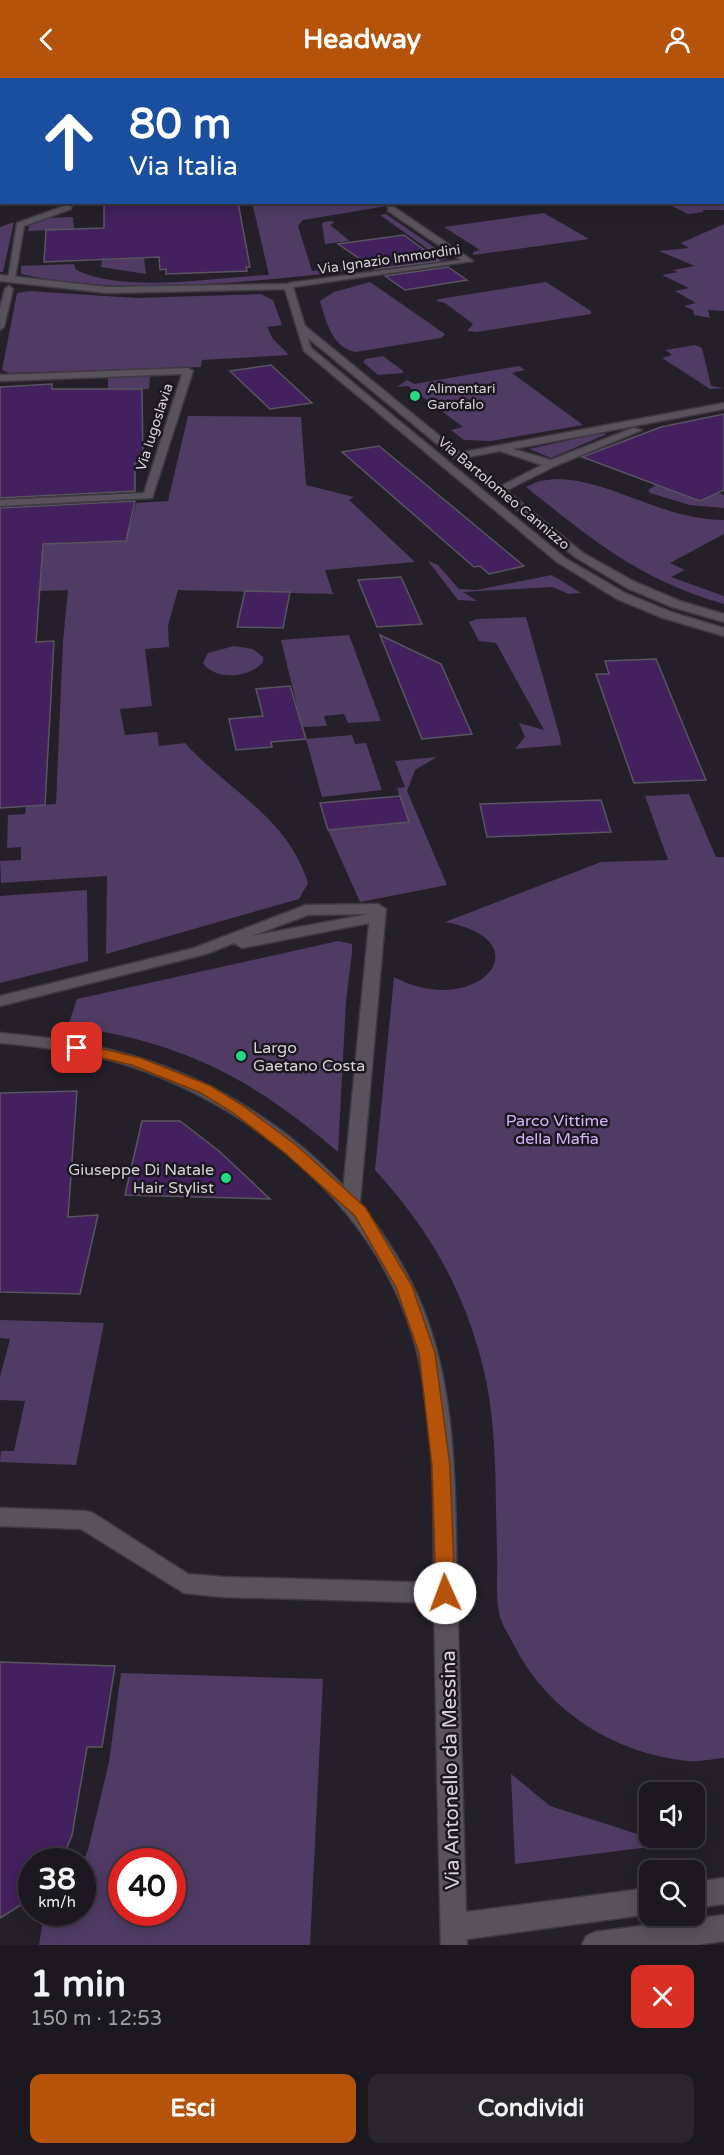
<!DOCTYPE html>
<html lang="it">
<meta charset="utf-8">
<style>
body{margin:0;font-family:"Varela Round",sans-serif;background:#28252c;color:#f1f3f6;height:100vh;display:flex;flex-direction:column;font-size:22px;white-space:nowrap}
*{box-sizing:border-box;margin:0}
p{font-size:20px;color:#a0a0a4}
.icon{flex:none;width:33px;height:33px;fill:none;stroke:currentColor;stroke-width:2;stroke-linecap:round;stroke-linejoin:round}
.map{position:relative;height:1867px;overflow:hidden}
.side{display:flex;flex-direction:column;background:#1b181f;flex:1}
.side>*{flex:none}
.hud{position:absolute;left:0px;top:0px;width:724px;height:126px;box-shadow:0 3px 15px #0003,0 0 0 2px #39373d;background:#1a4fa0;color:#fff;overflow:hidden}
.fabs{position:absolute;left:639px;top:1704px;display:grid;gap:12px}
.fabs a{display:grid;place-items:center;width:66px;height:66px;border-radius:12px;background:#1b181f;box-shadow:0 3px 15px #0003,0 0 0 2px #39373d;font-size:30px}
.speed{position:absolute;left:18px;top:1770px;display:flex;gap:12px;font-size:30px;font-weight:700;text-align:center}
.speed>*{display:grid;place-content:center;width:78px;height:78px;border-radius:50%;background:#1b181f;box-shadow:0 3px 15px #0003,0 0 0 2px #39373d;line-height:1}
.speed small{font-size:15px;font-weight:400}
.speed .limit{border:9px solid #d22;background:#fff;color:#111}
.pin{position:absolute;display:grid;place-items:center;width:51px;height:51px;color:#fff;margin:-26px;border-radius:12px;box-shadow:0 3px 9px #0006}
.me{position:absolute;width:66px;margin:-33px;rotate:358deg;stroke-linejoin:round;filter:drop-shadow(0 0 4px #0008)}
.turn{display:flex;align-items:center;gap:21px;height:126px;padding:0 30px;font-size:27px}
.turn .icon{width:78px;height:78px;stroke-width:2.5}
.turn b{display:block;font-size:42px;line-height:51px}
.round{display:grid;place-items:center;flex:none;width:63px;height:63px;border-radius:12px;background:#28252c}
.headline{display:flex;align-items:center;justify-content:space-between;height:102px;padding:0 30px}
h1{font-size:36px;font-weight:700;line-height:45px}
.cta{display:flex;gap:12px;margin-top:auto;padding:12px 30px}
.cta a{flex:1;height:69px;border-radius:12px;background:#b45309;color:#fff;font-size:24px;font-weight:700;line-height:69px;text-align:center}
.cta a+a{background:#28252c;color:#f1f3f6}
header{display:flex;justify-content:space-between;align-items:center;height:78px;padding:0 30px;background:#b45309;color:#fff;font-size:27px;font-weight:700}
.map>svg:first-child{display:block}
.green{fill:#503b65;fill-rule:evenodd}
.building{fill:#42215e;stroke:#59555f;stroke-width:1.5}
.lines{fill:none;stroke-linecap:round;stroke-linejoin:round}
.minor-casing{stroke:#3d3a42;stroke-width:3}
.tertiary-casing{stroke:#3d3a42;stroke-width:3}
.minor{fill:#57525c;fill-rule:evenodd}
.tertiary{fill:#57525c;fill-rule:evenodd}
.route{fill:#b45309;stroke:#753606;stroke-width:1.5}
.poi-dot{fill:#24d886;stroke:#1b171f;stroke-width:2}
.labels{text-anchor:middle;stroke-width:5;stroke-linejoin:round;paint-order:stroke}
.far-street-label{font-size:14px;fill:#d5d2d8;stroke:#1b171f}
.far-poi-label{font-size:14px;fill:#d5d2d8;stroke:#1b171f;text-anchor:start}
.poi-label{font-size:16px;fill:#d5d2d8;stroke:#1b171f;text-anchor:start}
.park-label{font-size:16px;fill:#d6b2fc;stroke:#1b171f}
.near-street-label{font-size:20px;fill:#d5d2d8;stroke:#1b171f}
</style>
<header><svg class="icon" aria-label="back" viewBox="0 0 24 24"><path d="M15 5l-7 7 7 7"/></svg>Headway<svg class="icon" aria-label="person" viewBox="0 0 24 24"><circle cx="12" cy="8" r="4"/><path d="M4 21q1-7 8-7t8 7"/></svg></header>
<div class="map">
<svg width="724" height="1867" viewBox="0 0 724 1867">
<rect width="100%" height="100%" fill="#242029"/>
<g class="green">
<path d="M0 0H367L373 1 2 2 1 61Z"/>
<path d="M724 7V132H702L704 134 688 136 666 125 723 124Z"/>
<path d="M252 124 405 125 303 142 298 148 312 193 386 185 432 174 380 137 349 141 386 136 450 180C419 190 384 189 351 193 247 204 123 219 21 196V188L74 186 76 192C126 216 216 199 269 197Z"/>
<path d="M544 135 589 161 473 177V174L480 172 444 149Z"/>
<path d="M73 139 74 151 28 153 30 145 46 140Z"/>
<path d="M330 143 335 144 330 147 350 163 325 166 322 145Z"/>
<path d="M14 144 3 194H0V149Z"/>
<path d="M724 146V233L708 232 710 240 694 237 693 232 684 228 696 225 675 213 689 210 662 197 678 194 673 192 695 188 659 173 689 170 681 165Z"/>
<path d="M144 180 146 196 101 189 102 182Z"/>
<path d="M370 204 445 256 441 260 356 274C332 270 326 243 320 223L334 214Z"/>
<path d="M546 204 591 233V236L477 254 467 253 473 246 445 225 436 223 439 221Z"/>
<path d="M29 213 136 220 261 216 273 222 282 247 267 249 273 261 289 277 202 282 201 289 9 295 2 292 17 215Z"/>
<path d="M695 267 702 270 711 308 724 310 710 311 662 280 672 277 666 272Z"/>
<path d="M383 278 402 292 404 295 378 297 363 284 366 281Z"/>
<path d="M519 288 525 292 512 295 583 347 491 363 464 362 451 352 463 349 408 308 397 309 407 302 414 306Z"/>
<path d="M150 298 149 311 108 312V300Z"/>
<path d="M188 338 301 339 306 407 354 419 349 422 415 484 325 492 333 516 178 512 168 547 169 569 145 571 152 628 120 631 125 657 157 654 159 668 185 665C228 713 287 738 308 805L299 821 106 876 107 798 1 805 0 783 21 782V769L7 770 8 737 25 736 26 728 56 726 63 563 68 512 39 513 43 466 126 463 136 425 168 423Z"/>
<path d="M601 355 607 356 551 380 529 371Z"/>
<path d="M556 401C613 402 662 442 724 442V456L670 485 685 492 671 499 724 518V526C638 501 594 463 526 409L539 403Z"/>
<path d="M656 407 700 423 718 415 724 417V430L690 427 650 415 648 412Z"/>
<path d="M428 483 438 487 459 511 476 512 552 497 581 515 569 516 552 509 463 514 477 523 458 522Z"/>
<path d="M526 539 560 659 561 667 515 671 525 659 519 645 544 652 496 565 479 563 469 544 477 541Z"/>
<path d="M349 557 381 643 348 645 344 636 324 638 327 648 302 649 281 562Z"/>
<path d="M234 568 253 571 263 579V584C250 600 215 603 203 585L208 575Z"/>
<path d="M352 657 355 666 366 665 382 712 322 719 306 661Z"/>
<path d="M437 679 415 692 407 713 447 807 360 824 328 752 408 744 397 710 405 709 395 683Z"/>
<path d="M689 716 716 779H724V1680C712 1681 699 1684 688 1683 616 1676 550 1635 516 1571 511 1561 503 1549 500 1539 495 1520 498 1494 497 1475 495 1412 498 1346 482 1285 462 1208 428 1150 375 1092L394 899C476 943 547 863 445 844L601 784 668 782 645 718Z"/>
<path d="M87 812 88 883 0 905V818Z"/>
<path d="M338 863 352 866V874L346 924 338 1074C251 999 182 964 68 948L77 921Z"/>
<path d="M0 1242 104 1245 76 1387 0 1384 1 1373H14L25 1323 0 1322V1299L10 1261 0 1260Z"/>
<path d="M121 1595 323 1601 310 1867H39L43 1842 48 1835 82 1834 83 1784 88 1772 109 1684ZM122 1784H172V1834H122Z"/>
<path d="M511 1696 550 1728 650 1760 689 1764 515 1786Z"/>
</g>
<g class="building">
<path d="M104 124H238L250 189H246L247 193 166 196V191L160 192 159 179 44 184 46 152 104 150Z"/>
<path d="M404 157 439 183 375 191 338 166Z"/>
<path d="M448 189 467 202 405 212 385 198Z"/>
<path d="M271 287 312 325 270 331 230 293Z"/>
<path d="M52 306V311H142L143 385H135V413L0 420V309Z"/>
<path d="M724 336V412L700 423 582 379 661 349Z"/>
<path d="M379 368 418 400 524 488 489 496 480 488 474 489 342 374Z"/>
<path d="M135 423 126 463 43 466 36 564 54 563 45 727 0 730V430Z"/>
<path d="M401 499 422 546 377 549 358 502Z"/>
<path d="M245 513 290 514 283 550 237 549Z"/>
<path d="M380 557 441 586 472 656 422 661Z"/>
<path d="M656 581 688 659 706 702 634 705 596 596H609L605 583Z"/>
<path d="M290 608 306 661 271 664 272 669 236 672 229 641 263 638 256 611Z"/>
<path d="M400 718 409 744 328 752 320 725Z"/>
<path d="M601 722 611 754 487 759 480 726Z"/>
<path d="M77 1013 68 1139 98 1137 80 1216 0 1214V1015Z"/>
<path d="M142 1043H180L219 1073 270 1121 125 1117Z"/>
<path d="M0 1584 115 1588 102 1669H87L72 1757 61 1784H32V1820L0 1840Z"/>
</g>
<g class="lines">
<defs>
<g id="minor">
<rect x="0" y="61" width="2" height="4"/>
<path d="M64 124H72L71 131 24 148 15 200 8 202 17 145 64 128Z"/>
<path d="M388 129H394L473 183 286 210 289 205 461 182 388 133Z"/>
<path d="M9 208 13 211 4 249 0 252V230L5 211Z"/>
<path d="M188 290 193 293 152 420 0 428V422L144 415 182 296 0 303V297Z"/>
<path d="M724 325V331L513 371 551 382 633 350 642 352 555 388 501 415 496 412 497 410 542 387 500 373 458 381 453 378 458 375Z"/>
<path d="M378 826 386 831 360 1124 358 1129H344L342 1124 369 845 242 870 234 865 206 876 0 928V918L194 870 306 827ZM369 836 252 858 308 837Z"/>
<path d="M0 1430 85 1433 93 1435 188 1496 223 1499 445 1505 453 1508 456 1515 453 1522 445 1525 223 1519 184 1515 81 1451 0 1448Z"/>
</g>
<g id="tertiary">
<path d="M0 197 107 209 292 206 305 248 583 475 635 504 680 523 724 536V544L672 529 627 510 575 479 308 260 311 270 565 480 625 515 671 534 724 550V558L663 540 617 521 557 484 304 273 285 211 107 215 0 203Z"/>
<path d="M0 955C50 959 98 966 146 982 269 1023 382 1118 427 1241 458 1327 455 1424 457 1514 460 1620 463 1727 466 1834L650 1810V1836L467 1861V1867H441C438 1752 436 1636 434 1521 433 1429 438 1328 407 1241 363 1121 254 1032 136 990 92 975 46 969 0 965Z"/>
<path d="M724 1800V1826L694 1830V1804Z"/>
<path d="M724 1837V1863L696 1867H582L586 1858 595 1854Z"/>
</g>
</defs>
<use href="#minor" class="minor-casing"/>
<use href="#tertiary" class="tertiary-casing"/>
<use href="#minor" class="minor"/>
<use href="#tertiary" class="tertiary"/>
</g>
<path class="route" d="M77 965 141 980 211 1008 242 1027 296 1067 366 1130 412 1208 435 1275 450 1388 455 1515 452 1521 445 1523 439 1521 436 1515 432 1388 419 1275 396 1209 355 1138 285 1075 232 1034 201 1015 132 987 72 973V966Z"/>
<g class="poi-dot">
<circle cx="415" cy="318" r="6"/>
<circle cx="241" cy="978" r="6"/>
<circle cx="226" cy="1100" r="6"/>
</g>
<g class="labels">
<g class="far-street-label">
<text transform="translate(389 181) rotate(-8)" y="5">Via Ignazio Immordini</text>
<text transform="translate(154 349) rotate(-72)" y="5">Via Iugoslavia</text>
<text transform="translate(504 415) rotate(40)" y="5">Via Bartolomeo Cannizzo</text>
</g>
<g class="far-poi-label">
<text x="427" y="315">Alimentari<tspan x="427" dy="16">Garofalo</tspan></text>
</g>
<g class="poi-label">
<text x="253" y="975">Largo<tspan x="253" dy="18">Gaetano Costa</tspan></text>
<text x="214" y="1097" text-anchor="end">Giuseppe Di Natale<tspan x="214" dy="18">Hair Stylist</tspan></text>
</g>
<g class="park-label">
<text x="557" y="1048">Parco Vittime<tspan x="557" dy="18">della Mafia</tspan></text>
</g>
<g class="near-street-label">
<text transform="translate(450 1692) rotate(-91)" y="7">Via Antonello da Messina</text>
</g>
</g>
</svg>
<div class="fabs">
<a><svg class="icon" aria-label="sound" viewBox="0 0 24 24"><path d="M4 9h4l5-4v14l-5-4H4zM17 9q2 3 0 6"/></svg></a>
<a><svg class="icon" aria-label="search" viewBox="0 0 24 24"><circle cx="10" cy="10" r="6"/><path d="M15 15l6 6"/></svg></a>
</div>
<div class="speed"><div>38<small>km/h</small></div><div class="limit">40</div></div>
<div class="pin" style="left:77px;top:970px;background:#d93025"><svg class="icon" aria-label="arrive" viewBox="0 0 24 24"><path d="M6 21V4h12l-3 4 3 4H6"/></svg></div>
<svg class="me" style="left:445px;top:1515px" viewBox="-20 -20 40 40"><circle r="19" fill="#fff"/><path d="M0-13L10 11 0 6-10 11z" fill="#b45309"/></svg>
<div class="hud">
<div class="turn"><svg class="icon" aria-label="ahead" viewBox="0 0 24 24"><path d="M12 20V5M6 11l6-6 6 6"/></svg><div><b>80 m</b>Via Italia</div></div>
</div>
</div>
<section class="side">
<div class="headline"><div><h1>1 min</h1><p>150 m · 12:53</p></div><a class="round" style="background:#d93025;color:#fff"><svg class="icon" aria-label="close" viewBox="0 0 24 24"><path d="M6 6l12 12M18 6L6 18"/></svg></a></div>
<div class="cta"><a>Esci</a><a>Condividi</a></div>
</section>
